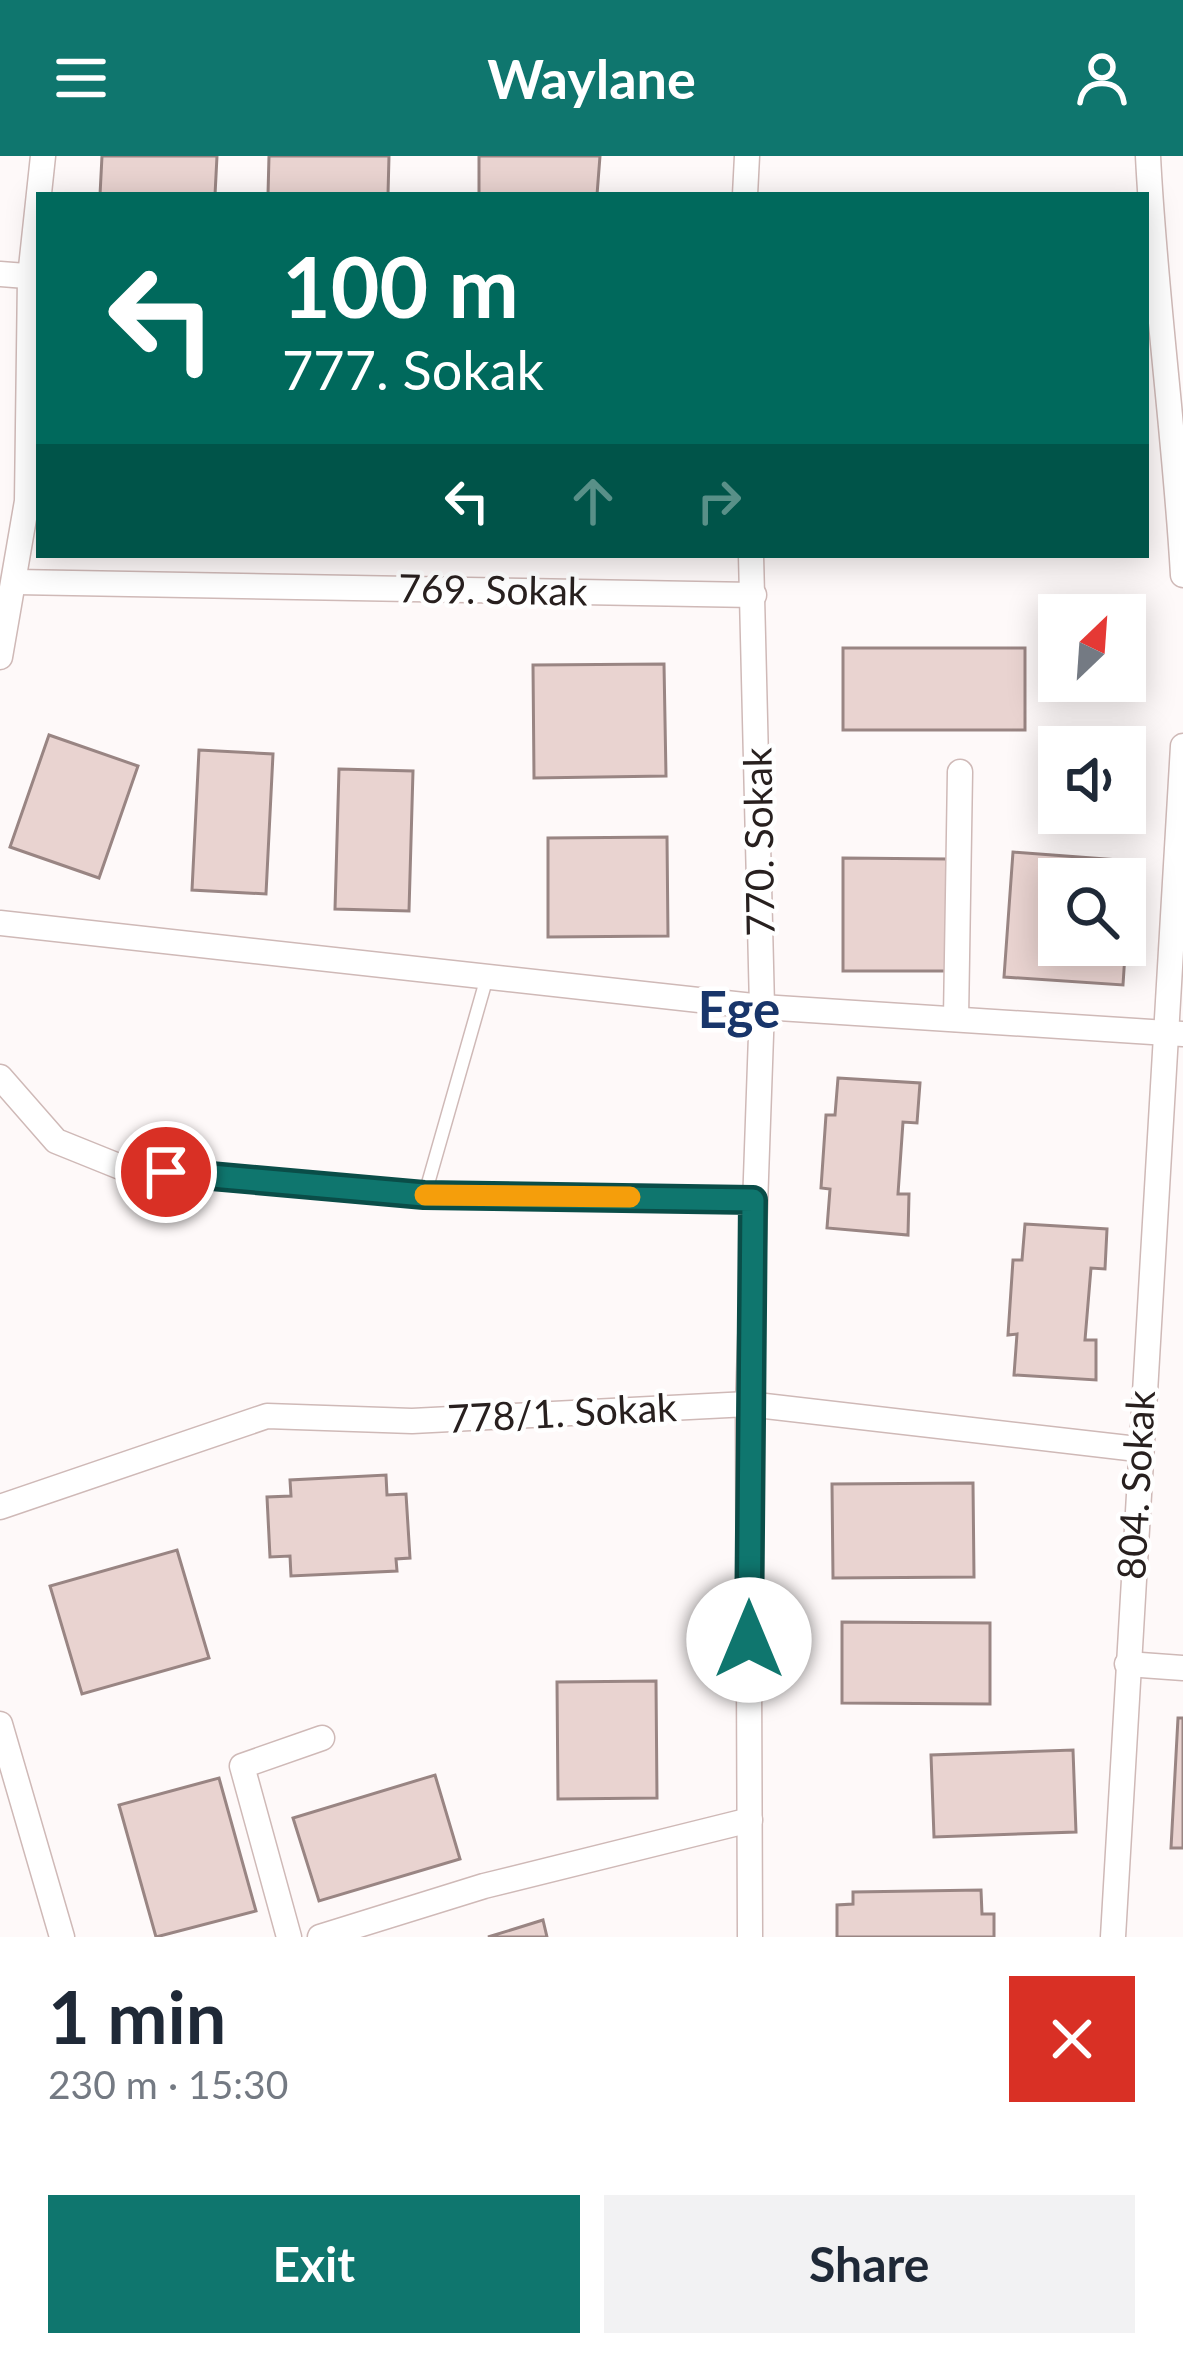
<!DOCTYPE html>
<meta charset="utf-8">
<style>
body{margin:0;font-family:Lato,sans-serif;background:#f2f2f3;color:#1f2937;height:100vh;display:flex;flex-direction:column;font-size:45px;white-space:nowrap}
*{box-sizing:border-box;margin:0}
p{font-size:39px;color:#747a83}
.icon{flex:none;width:66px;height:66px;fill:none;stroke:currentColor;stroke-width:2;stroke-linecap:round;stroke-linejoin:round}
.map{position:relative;height:1781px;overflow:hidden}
.panel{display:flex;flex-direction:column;background:#fff;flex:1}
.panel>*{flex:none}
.banner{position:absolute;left:36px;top:36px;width:1113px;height:366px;border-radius:0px;box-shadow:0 6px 30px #0003;background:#00695c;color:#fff;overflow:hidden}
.needle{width:78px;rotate:25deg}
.buttons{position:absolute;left:1038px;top:438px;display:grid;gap:24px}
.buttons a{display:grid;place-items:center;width:108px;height:108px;border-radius:0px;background:#fff;box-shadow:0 6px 30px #0003;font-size:60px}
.pin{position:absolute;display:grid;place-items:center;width:102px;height:102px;color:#fff;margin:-51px;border:6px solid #fff;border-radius:50%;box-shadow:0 3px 12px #0007}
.me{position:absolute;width:132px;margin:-66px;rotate:0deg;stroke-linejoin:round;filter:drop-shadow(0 0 9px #0008)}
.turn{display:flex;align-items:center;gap:42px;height:252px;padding:0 48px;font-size:54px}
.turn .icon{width:156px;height:156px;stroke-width:2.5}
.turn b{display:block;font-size:84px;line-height:102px}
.lanes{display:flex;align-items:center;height:114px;padding:0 48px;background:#0003;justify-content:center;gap:60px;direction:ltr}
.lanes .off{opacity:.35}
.round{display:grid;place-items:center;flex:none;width:126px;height:126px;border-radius:0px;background:#f2f2f3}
.overview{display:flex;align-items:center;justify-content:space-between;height:204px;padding:0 48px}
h1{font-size:72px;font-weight:700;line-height:90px}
.button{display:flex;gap:24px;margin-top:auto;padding:24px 48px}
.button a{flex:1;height:138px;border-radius:0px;background:#0f766e;color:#fff;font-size:48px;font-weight:700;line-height:138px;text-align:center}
.button a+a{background:#f2f2f3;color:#1f2937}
header{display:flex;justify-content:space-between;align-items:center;height:156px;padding:0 48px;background:#0f766e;color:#fff;font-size:54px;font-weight:700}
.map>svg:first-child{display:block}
.building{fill:#e9d3d0;stroke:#998583;stroke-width:3;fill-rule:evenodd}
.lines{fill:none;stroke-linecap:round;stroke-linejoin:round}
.service-casing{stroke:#cfb9b7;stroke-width:15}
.minor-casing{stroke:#cfb9b7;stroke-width:27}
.service{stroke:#fff;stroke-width:12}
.minor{stroke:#fff;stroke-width:24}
.route-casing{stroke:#0a4d48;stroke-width:30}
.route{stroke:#0f766e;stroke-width:21}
.slow{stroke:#f59e0b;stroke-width:21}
.labels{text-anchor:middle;stroke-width:9;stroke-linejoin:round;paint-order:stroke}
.street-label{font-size:39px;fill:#28201f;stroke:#fff}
.district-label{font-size:51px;font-weight:bold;fill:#18356a;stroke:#fff}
</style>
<header><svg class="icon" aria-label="menu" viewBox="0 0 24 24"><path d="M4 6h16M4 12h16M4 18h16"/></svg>Waylane<svg class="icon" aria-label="person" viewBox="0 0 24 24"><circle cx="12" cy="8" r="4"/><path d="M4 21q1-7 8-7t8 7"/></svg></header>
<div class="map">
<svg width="1183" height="1781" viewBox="0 0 1183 1781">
<rect width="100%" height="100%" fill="#fef9f9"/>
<g class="building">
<path d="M102 0H217L215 39H100Z"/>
<path d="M269 0H389L388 39H268Z"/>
<path d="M479 0H600L597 39H479Z"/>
<rect x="843" y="492" width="182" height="82"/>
<path d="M664 508 666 620 534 622 533 509Z"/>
<path d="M49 579 138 610 99 722 10 691Z"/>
<path d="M199 594 273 598 266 738 192 734Z"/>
<path d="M339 613 413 615 409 755 335 753Z"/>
<path d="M667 681 668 780 548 781V682Z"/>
<path d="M1013 696 1131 705 1123 829 1004 821ZM1059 723H1125V789H1059Z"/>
<path d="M843 702 947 703V815H843Z"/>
<path d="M838 922 920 927 917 967 903 966 898 1038H909L908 1079 827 1072 830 1033 821 1032 826 959H835Z"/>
<path d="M1025 1068 1107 1073 1105 1113 1091 1112 1085 1184H1096V1224L1014 1219 1017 1178 1008 1179 1013 1104H1022Z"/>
<path d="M386 1319 387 1339 406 1338 410 1402 396 1403 397 1415 291 1420 290 1400 270 1401 267 1341 291 1340 290 1324Z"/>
<path d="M973 1327 974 1421 833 1422 832 1328Z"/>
<path d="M177 1394 209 1502 82 1538 50 1430Z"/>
<path d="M842 1466 990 1467V1548L842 1547Z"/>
<path d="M656 1525 657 1642 558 1643 557 1526Z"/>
<path d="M1178 1562H1183V1692H1171Z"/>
<path d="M1073 1594 1076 1676 934 1681 931 1599Z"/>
<path d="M435 1619 460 1703 319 1745 293 1662Z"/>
<path d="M219 1622 256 1755 156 1781 119 1649Z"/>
<path d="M981 1734 982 1758H994V1781H837V1749L853 1748V1736Z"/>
<path d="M543 1764 547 1781H488Z"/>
</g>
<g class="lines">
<defs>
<path id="service" d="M425 1038 487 821"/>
<g id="minor">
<path d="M1148 0C1155 140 1175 279 1183 419"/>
<path d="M745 39 747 0"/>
<path d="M0 118 39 121"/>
<path d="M16 426 754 439"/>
<path d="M0 501 27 345 30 121 43 0"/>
<path d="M0 767 762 851 1183 878"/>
<path d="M956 863 960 616"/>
<path d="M0 921 56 985 123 1012 424 1039 753 1044"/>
<path d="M0 1351 267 1260 412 1265 748 1248 1137 1293"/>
<path d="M1127 1508 1183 1512"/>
<path d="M0 1568 62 1781"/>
<path d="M289 1781 242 1610 322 1582"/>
<path d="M320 1781 484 1730 750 1664"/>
<path d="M750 1781 748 1248 762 851 751 399"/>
<path d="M1113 1781 1183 590"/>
</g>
</defs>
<use href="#service" class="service-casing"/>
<use href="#minor" class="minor-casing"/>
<use href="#service" class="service"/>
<use href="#minor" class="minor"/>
</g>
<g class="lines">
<defs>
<path id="route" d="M166 1016 424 1039 753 1044 749 1484"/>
</defs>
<use href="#route" class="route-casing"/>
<use href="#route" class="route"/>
<path class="slow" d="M425 1039 630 1041"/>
</g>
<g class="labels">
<g class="street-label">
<text transform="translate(493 434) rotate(1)" y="14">769. Sokak</text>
<text transform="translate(759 686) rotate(-91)" y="14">770. Sokak</text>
<text transform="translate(562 1257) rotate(-3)" y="14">778/1. Sokak</text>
<text transform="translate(1136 1329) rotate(-87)" y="14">804. Sokak</text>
</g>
<g class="district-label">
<text x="739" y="872">Ege</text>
</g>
</g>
</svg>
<div class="buttons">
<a><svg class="needle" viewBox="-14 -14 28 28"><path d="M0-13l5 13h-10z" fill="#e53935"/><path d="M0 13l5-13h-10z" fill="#747a83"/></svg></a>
<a><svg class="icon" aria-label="sound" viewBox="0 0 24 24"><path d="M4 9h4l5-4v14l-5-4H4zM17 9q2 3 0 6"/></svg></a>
<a><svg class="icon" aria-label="search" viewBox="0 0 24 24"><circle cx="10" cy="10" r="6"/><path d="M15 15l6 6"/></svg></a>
</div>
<div class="pin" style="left:166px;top:1016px;background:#d93025"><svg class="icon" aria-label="arrive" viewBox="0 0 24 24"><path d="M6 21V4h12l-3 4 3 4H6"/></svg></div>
<svg class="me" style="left:749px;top:1484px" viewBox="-20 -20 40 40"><circle r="19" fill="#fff"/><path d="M0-13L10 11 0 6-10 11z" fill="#0f766e"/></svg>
<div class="banner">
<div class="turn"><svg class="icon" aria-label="left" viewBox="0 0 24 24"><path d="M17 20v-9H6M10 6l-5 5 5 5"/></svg><div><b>100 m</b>777. Sokak</div></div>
<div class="lanes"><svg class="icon" aria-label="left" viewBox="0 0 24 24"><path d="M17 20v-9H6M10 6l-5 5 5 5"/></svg><svg class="icon off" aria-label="ahead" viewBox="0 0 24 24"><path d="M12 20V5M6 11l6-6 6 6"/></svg><svg class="icon off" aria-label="right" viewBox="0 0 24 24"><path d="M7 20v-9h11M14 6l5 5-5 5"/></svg></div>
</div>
</div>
<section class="panel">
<div class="overview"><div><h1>1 min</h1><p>230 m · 15:30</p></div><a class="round" style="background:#d93025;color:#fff"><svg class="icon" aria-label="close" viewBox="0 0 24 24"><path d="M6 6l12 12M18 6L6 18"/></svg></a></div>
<div class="button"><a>Exit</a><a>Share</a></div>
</section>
